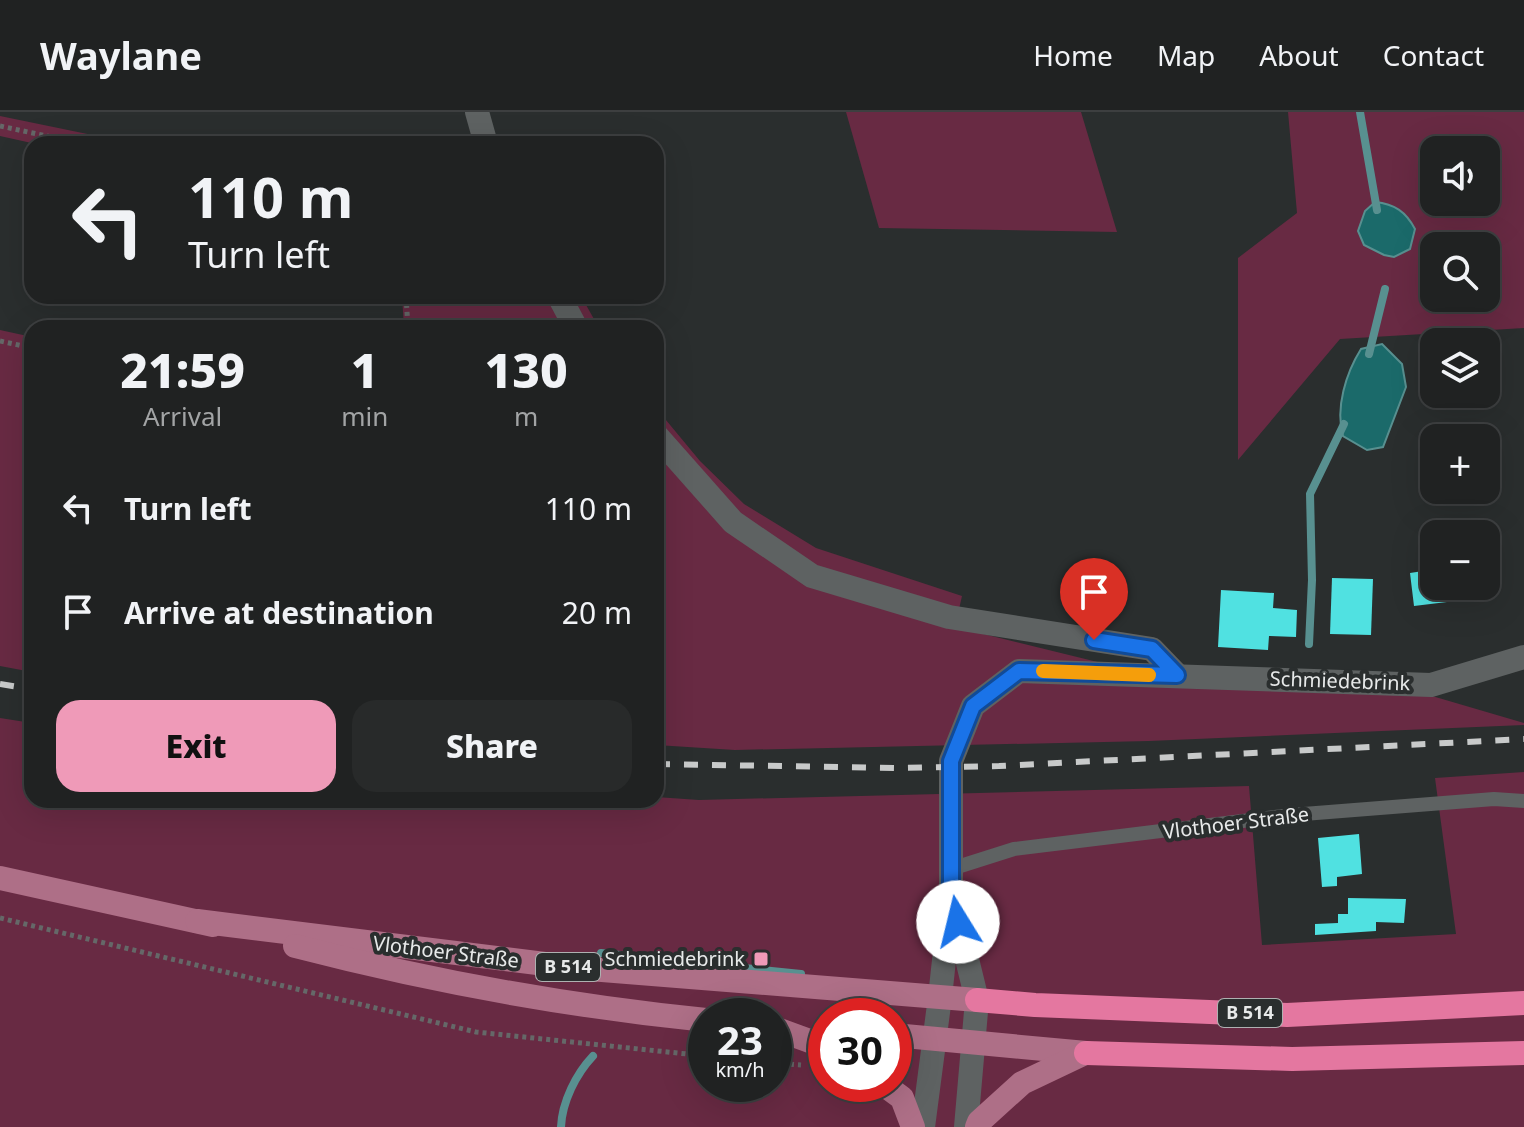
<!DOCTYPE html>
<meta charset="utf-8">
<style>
body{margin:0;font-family:"Noto Sans",sans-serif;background:#282a2a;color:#f1f3f6;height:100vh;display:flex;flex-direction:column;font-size:30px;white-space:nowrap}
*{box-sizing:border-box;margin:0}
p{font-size:26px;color:#a2a4a5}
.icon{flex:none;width:44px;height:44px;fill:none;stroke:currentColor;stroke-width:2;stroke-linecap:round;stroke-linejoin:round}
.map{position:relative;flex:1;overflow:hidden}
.panel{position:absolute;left:24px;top:208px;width:640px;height:488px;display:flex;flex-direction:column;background:#202222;border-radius:24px;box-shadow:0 8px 32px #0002,0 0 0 2px #3d3f40}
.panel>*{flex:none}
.hud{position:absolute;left:24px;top:24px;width:640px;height:168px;border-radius:24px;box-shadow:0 8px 32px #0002,0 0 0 2px #3d3f40;background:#202222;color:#f1f3f6;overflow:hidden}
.tools{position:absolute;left:1420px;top:24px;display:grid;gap:16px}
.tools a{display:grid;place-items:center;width:80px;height:80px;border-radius:16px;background:#202222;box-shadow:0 8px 32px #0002,0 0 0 2px #3d3f40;font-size:40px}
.speed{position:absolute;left:688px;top:886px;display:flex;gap:16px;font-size:40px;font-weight:700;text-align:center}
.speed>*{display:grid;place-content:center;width:104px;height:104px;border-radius:50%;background:#202222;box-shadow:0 8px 32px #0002,0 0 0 2px #3d3f40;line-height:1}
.speed small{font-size:20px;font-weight:400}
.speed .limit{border:12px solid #d22;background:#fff;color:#111}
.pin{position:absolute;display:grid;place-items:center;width:68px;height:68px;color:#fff;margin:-82px -34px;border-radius:50% 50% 50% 0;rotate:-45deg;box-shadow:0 0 8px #0007}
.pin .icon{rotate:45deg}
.me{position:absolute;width:88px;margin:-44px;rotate:351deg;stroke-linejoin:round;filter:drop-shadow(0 0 6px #0008)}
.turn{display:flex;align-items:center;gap:28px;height:168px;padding:0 32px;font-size:36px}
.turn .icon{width:104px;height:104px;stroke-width:2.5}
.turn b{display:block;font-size:56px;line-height:68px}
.eta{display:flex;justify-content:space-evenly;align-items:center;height:136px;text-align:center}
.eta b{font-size:48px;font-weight:800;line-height:56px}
.action{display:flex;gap:16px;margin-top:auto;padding:16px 32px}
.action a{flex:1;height:92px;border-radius:24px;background:#ef9ab8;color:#111;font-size:32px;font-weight:800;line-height:92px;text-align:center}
.action a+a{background:#282a2a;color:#f1f3f6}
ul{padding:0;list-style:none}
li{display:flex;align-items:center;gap:24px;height:104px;padding:0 32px}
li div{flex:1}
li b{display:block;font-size:30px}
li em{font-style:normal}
header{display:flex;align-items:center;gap:48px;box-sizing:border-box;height:112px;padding:0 40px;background:#202222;border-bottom:2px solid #3d3f40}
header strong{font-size:38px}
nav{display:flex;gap:44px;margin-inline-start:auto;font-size:28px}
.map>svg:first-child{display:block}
.green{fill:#682a43;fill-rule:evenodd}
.water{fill:#1b6a6a;stroke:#589090;stroke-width:2}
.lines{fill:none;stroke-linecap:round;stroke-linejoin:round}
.stream{stroke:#589090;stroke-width:8}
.building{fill:#50e1e1}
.path{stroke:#656868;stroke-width:5;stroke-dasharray:4 4;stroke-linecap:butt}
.lane{stroke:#5e6262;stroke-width:14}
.street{stroke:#5e6262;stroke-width:24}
.secondary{stroke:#5e6262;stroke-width:24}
.primary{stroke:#ae6f87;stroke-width:24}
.highway{stroke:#e477a0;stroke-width:24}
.rail{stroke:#c8caca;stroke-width:6;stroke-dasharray:14 14;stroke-linecap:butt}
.route-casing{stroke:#114b97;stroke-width:20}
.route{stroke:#1a73e8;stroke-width:14}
.slow{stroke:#f59e0b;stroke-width:14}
.poi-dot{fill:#ef9ab8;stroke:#2a2e2e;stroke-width:3}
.labels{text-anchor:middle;stroke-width:8;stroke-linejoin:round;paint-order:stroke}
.shield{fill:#2a2e2e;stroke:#aeb1b1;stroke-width:2}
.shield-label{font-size:18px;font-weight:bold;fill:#e7e9e9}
.street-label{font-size:20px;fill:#e7e9e9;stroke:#2a2e2e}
.poi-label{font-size:20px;fill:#e7e9e9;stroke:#2a2e2e;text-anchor:end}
</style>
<header>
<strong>Waylane</strong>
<nav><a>Home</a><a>Map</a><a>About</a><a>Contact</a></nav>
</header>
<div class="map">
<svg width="1524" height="1015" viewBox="0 0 1524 1015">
<rect width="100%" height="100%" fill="#2a2e2e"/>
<g class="green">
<path d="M846 0H1081L1117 120 879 116Z"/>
<path d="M1288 0H1524V216L1340 227 1238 348V146L1297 101ZM1434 38H1486V90H1434ZM1434 134H1486V186H1434Z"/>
<path d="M0 4 136 32H36L0 24Z"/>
<path d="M402 184H581L599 216H404Z"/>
<path d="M0 218 32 225V560L0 554Z"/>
<path d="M656 296 700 349 744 392 816 436 962 484 955 515 1171 568 1432 584 1524 611V613L1149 629 735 638 656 633Z"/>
<path d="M0 606 32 611V688H656V685L699 688 1249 674 1262 833 1456 822 1435 666 1524 660V1015H0ZM706 904H774V972H706ZM826 904H894V972H826Z"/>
</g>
<g class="water">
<path d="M1375 90C1395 92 1406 100 1415 117L1410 137 1394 145 1384 143 1364 133 1358 119 1365 99Z"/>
<path d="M1382 232 1402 252 1406 275 1383 335 1367 338 1343 324C1335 296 1346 261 1361 237Z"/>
</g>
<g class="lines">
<g class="stream">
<path d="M1360 0 1377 98"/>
<path d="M1369 242 1385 177"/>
<path d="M1309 532 1312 468 1310 382 1344 312"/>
<path d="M601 841 801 862"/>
<path d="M561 1015C562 990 576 962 593 944"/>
</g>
</g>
<g class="building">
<path d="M1434 425V474H1478L1480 486 1414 494 1410 461 1423 459 1419 427Z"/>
<path d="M1332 466 1373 467 1371 523 1330 522Z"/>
<path d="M1221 478 1274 481 1273 496 1297 498 1296 525 1269 524 1268 538 1218 535Z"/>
<path d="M1359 722 1362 762 1337 765V774L1322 775 1318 726Z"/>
<path d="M1348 786 1406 787 1404 811 1376 810V819L1315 823V812L1338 811V802H1348Z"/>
</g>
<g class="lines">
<g class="path">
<path d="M0 14 84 32"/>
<path d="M406 184 408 216"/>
<path d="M0 229 32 236"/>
<path d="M0 806 476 920 706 944"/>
<path d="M774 951 801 953"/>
<path d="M840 972 863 986"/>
</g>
<path class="lane" d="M951 757 1014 737 1291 703 1494 687 1524 689"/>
<g class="street">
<path d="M477 0 486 32"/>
<path d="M559 184 576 216"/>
<path d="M656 323 733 410 812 464 949 505 1152 537 1177 563"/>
<path d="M955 798 977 888"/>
<path d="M940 885 951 784V649L973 594 1019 559 1431 573 1524 545"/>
</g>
<g class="secondary">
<path d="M923 1015 940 885"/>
<path d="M966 1015 977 888"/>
</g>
<g class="primary">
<path d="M0 766 213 813"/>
<path d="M197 809 577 856 977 888"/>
<path d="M295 834C430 869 566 894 706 908"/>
<path d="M774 916 826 935"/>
<path d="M894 923 1086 941"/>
<path d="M883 972 902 986 913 1015"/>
<path d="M977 1015 979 1010 1022 971 1083 942"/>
</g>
<g class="highway">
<path d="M977 888 1035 893 1287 903 1524 891"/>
<path d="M1086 941 1292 947 1524 941"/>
</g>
<g class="rail">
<path d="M0 572 32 577"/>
<path d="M656 652 900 656 999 654 1524 627"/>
</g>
</g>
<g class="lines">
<defs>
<path id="route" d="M958 810 951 784V649L973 594 1019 559 1177 563 1152 537 1094 528"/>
</defs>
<use href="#route" class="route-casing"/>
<use href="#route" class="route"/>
<path class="slow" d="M1043 559 1149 563"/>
</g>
<rect class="poi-dot" x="753" y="839" width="16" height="16" rx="4"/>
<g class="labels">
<g class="shield">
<rect x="536" y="841" width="64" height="28" rx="6"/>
<rect x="1218" y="887" width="64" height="28" rx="6"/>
</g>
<g class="shield-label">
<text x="568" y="861">B 514</text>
<text x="1250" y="907">B 514</text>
</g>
<g class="street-label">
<text transform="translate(1340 569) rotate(2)" y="7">Schmiedebrink</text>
<text transform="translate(1236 711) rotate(-7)" y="7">Vlothoer Straße</text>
<text transform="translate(446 840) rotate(7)" y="7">Vlothoer Straße</text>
</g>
<g class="poi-label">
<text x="745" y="854">Schmiedebrink</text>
</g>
</g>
</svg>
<div class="tools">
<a><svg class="icon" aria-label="sound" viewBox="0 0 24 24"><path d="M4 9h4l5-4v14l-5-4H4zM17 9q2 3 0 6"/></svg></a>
<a><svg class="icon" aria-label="search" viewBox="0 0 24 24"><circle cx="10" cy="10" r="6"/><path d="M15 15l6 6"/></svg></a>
<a><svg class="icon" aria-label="layers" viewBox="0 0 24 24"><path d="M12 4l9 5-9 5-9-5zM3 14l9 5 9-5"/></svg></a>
<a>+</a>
<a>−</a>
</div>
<div class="speed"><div>23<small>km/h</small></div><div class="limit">30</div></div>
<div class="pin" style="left:1094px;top:528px;background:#d93025"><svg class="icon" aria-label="arrive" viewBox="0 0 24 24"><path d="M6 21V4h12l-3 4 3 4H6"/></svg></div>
<svg class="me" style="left:958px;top:810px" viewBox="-20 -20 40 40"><circle r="19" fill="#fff"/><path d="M0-13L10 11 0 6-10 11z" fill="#1a73e8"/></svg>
<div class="hud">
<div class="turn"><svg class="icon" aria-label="left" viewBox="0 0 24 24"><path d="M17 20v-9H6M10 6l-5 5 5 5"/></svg><div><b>110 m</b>Turn left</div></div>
</div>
<section class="panel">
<div class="eta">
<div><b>21:59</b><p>Arrival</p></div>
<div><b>1</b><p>min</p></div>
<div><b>130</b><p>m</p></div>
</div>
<ul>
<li><svg class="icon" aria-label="left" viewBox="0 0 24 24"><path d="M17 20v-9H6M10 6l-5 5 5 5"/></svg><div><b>Turn left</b></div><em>110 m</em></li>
<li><svg class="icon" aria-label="arrive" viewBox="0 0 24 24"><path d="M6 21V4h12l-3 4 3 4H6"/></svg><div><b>Arrive at destination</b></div><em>20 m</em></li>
</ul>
<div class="action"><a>Exit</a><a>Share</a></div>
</section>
</div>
